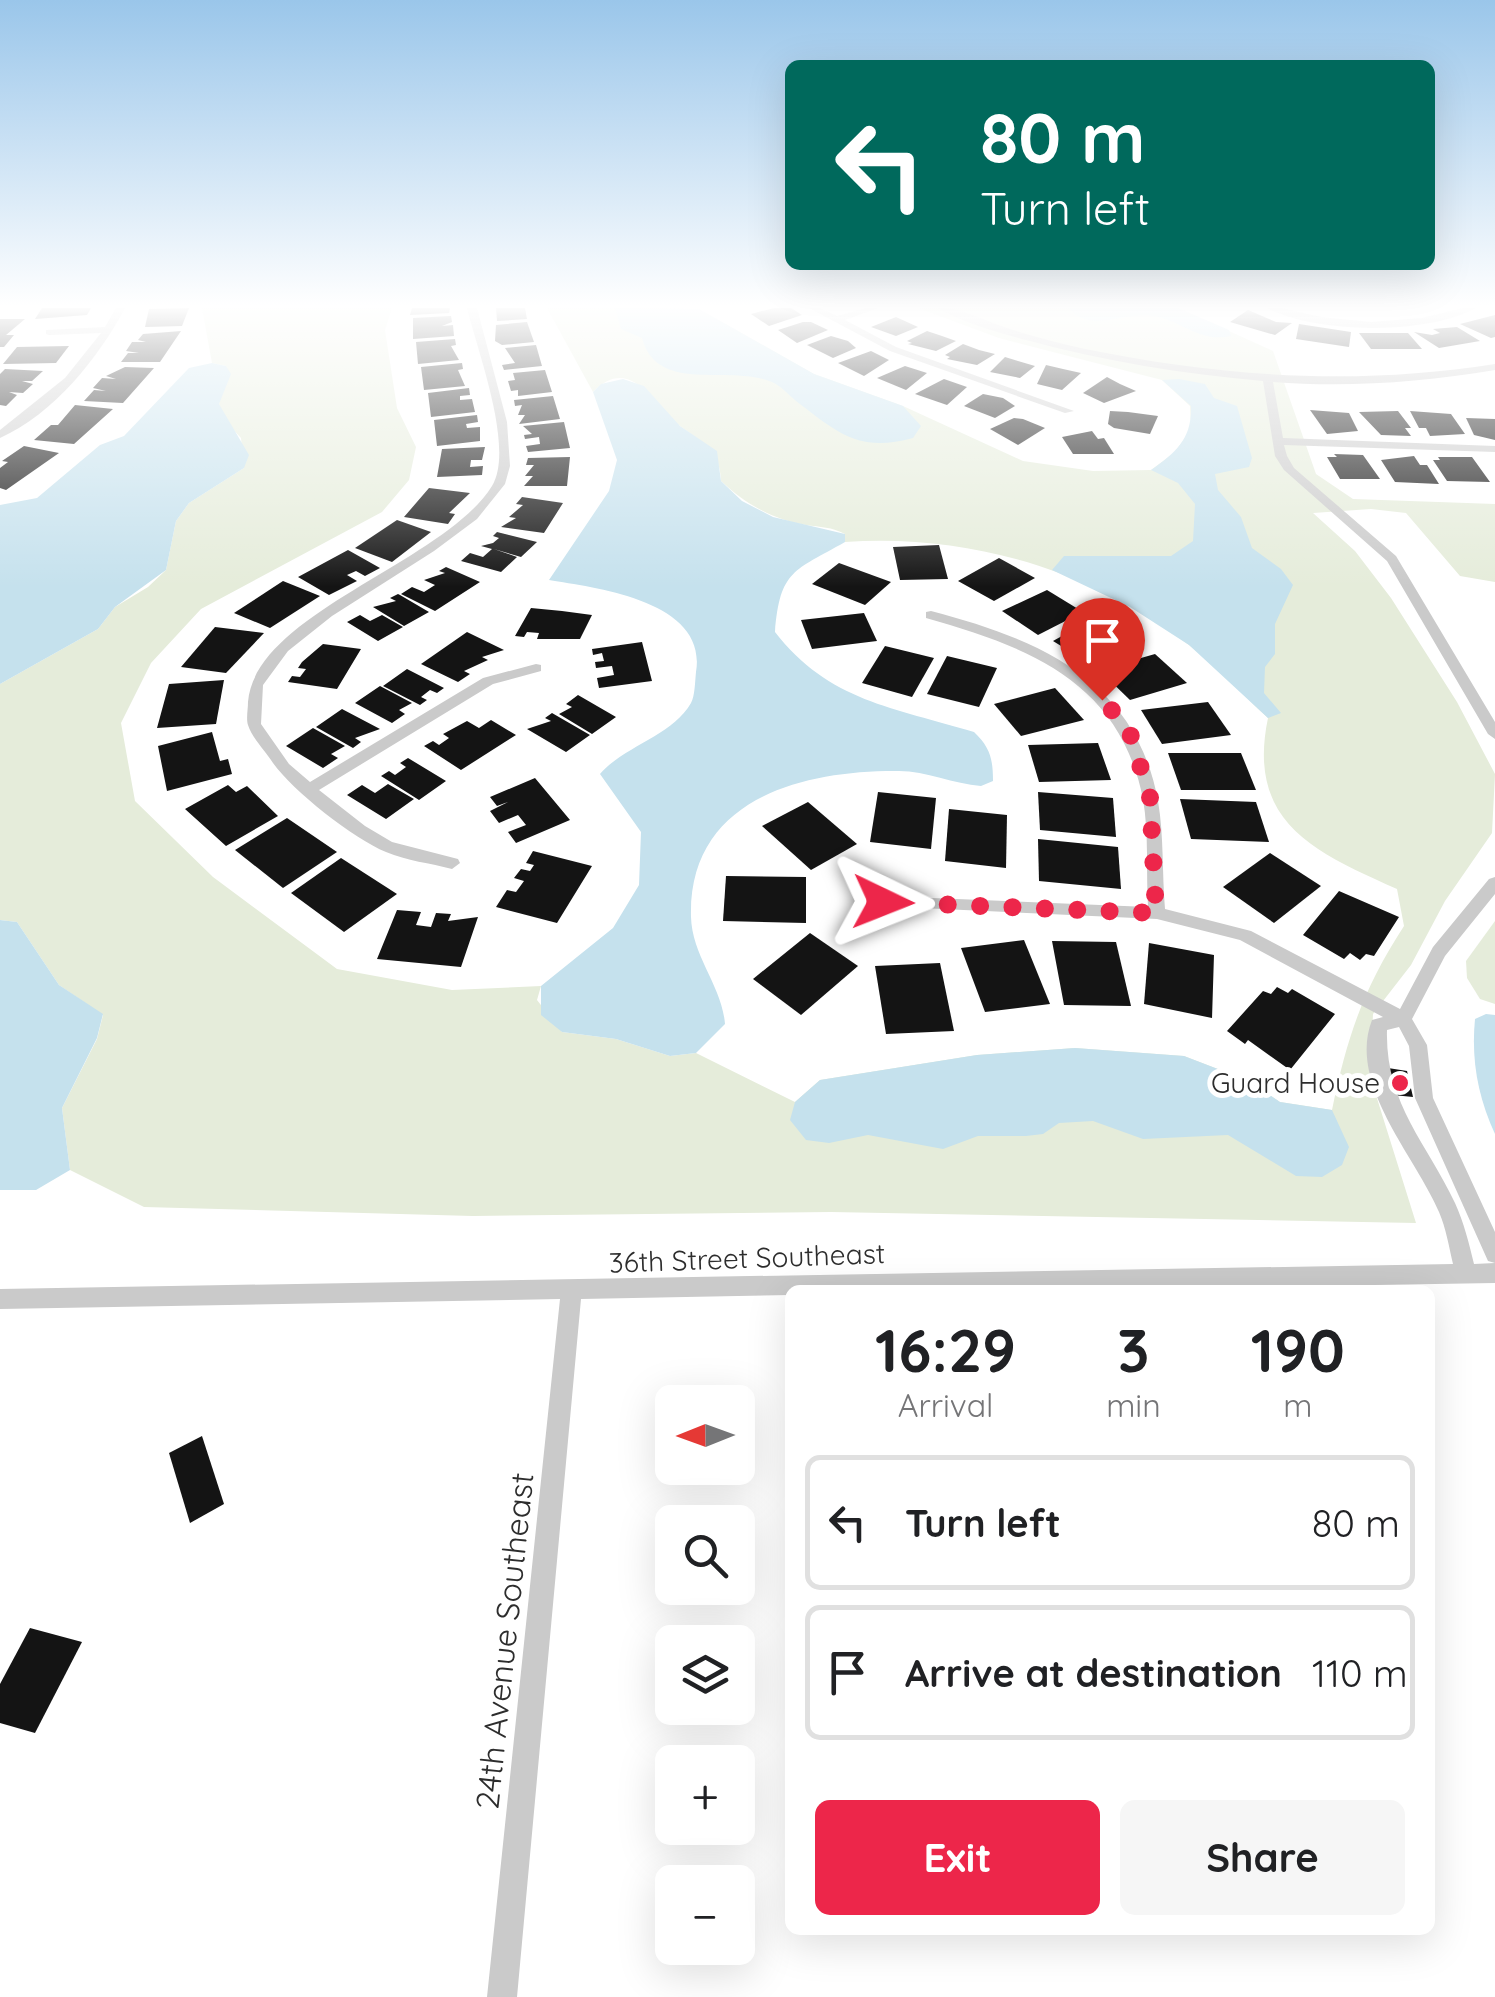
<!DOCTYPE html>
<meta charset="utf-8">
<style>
body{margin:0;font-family:Quicksand,sans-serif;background:#f6f6f6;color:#202124;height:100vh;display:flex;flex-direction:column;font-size:38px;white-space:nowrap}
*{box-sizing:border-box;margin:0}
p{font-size:32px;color:#757577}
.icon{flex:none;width:55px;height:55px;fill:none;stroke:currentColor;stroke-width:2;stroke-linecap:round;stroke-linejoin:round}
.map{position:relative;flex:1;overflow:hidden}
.drawer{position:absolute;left:785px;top:1285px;width:650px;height:650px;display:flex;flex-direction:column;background:#fff;border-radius:15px;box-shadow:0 10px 40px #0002}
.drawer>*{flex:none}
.top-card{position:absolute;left:785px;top:60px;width:650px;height:210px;border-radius:15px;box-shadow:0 10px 40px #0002;background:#00695c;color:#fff;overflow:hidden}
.needle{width:65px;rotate:269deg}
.tools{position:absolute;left:655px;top:1385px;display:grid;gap:20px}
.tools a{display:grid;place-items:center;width:100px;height:100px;border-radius:15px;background:#fff;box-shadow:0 10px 40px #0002;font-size:50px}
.pin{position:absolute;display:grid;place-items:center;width:85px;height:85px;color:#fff;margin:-102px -42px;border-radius:50% 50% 50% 0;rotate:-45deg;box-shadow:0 0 10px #0007}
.pin .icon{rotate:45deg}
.me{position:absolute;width:110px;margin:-55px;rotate:92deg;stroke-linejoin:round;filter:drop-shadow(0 0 8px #0008)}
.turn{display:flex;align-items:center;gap:35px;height:210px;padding:0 30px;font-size:45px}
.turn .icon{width:130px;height:130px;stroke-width:2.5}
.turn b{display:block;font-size:70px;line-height:85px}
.eta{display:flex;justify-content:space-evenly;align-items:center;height:170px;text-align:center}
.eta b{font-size:60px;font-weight:800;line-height:70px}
.button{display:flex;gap:20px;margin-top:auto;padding:20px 30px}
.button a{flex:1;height:115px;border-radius:15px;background:#ed264a;color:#fff;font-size:40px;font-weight:800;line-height:115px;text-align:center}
.button a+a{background:#f6f6f6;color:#202124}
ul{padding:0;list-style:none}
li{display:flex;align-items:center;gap:30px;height:135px;margin:0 20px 15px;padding:0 10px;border:5px solid #e0e0e0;border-radius:15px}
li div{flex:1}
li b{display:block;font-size:38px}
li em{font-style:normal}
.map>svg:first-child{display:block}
.green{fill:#e5ecda}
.water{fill:#c5e1ed}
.building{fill:#141414}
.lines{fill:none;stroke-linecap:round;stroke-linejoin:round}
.street{fill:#cacaca;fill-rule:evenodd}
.route{stroke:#ed264a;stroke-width:18;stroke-dasharray:0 32.4}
.poi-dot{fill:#ed264a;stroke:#fff;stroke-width:4}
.labels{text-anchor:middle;stroke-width:10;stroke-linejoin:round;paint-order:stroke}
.poi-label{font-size:28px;fill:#2d2d2d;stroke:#fff;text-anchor:end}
.street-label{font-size:28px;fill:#2d2d2d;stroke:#fff}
.near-street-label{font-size:32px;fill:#2d2d2d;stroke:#fff}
</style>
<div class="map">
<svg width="1495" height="1997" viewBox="0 0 1495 1997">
<rect width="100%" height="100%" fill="#fff"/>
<g class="green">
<path d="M202 308H392L385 330 397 408 416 447 409 480 382 512 201 609 151 663 121 723 135 801 213 877 337 969 452 990 541 986 537 1000 562 1032 616 1039 670 1056 696 1053 795 1102 820 1080 977 1055 1075 1048 1184 1056 1249 1081 1280 1102 1332 1110C1347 1037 1363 989 1404 926L1397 889C1315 852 1246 823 1268 718 1242 694 1217 667 1189 645 1093 570 966 533 845 542V534C832 527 820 527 806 525 771 519 746 504 721 481 720 446 699 442 675 422 652 401 629 355 593 392L547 308 699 309 814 374 903 406 1023 461 1093 471 1151 470 1174 453 1191 430 1190 406 1162 380 999 338 918 308H1178L1273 351 1316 474 1353 499 1495 504V582L1460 576 1406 513 1371 509 1313 513 1355 551 1391 598 1457 702 1495 774 1492 833 1445 901 1411 965 1373 1014 1370 1076 1416 1223 831 1212 473 1216 144 1207 70 1170 62 1108 97 1039 103 1015 59 985 17 922 0 920V684L98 629 115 607 148 587 166 570 176 521 189 503 244 468 241 438 224 420 219 404 226 366 212 363Z"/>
<path d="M1495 921V1004L1480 999 1467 978 1466 961Z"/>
</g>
<g class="water">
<path d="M615 308 699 309 814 374 903 406 921 426 913 438C859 453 838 433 796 401 789 395 780 385 772 382 731 364 657 395 642 338L621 329Z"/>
<path d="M1069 308H1178L1229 330 1231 336C1196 344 1176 314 1142 315 1118 316 1085 331 1069 308Z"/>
<path d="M212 363 226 366 231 374 219 404 249 455 244 468 189 503 176 521 166 570 115 607 98 629 0 684V505L37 498 100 445 124 436 189 368Z"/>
<path d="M623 379 644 386 680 426 717 451 721 481 742 501 773 517 845 534V542C794 571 780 570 775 632 828 701 895 708 974 732 990 747 993 759 993 781L981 786C954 784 926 771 899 771 802 770 688 799 691 917 692 956 722 986 725 1024L696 1053 670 1056 616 1039 562 1032 541 1015V986L613 928 639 885 641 832 600 774C624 746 672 736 691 703 695 696 695 681 696 672 708 601 597 588 549 580L609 491 617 460 593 392 601 384Z"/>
<path d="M1179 379 1205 384 1214 398 1237 406 1252 458 1249 467 1215 474 1218 490 1241 517 1252 548 1281 569 1293 585 1275 624V654L1265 667 1264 693 1281 713 1268 718 1189 645 1130 607 1052 570 1064 556H1171L1193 541 1195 504 1178 483 1151 470C1176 452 1192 439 1191 406L1162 380Z"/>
<path d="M0 920 17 922 59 985 103 1014 97 1038 62 1108 70 1170 36 1190H0Z"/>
<path d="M1486 1014 1495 1015V1134C1478 1097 1471 1060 1475 1019Z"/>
<path d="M1075 1048 1184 1056 1249 1081 1280 1102 1332 1110 1349 1147 1342 1165 1322 1177 1296 1176 1228 1135 1143 1139 1093 1121 1059 1123 1043 1134 1026 1136H978L943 1149 868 1135 829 1143 806 1140 790 1120 795 1102 820 1080 977 1055Z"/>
</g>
<g class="building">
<path d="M42 308H91L87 315 35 319Z"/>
<path d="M189 308 182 326 145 327 149 309Z"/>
<path d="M412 308H450L449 313 410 315Z"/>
<path d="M496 308H525L527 319 497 321Z"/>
<path d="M774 308H791L802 315 769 326 751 314Z"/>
<path d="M1248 310 1276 322 1292 323 1275 335 1230 322Z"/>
<path d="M1495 315V337L1491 338 1460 324Z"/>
<path d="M451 316 452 322 442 326 453 325 454 336 413 339V318Z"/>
<path d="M896 317 918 327 896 336 871 327Z"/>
<path d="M0 319H25L6 335H14L4 347H0Z"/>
<path d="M527 322 534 342 502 345 495 341 496 325Z"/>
<path d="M803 322H811L828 330 797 343 778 330Z"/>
<path d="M1299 324 1351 332 1349 347 1296 339Z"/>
<path d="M1457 327 1480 341 1439 348 1414 332 1432 335 1440 333 1433 329Z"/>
<path d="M181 331 160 362H121L128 353H139L126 351 132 342H146L138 340 143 334Z"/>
<path d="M927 331 942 336 956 341 936 351 908 344 912 343 907 341Z"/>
<path d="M1359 333H1408L1422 349H1371Z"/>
<path d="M831 336 848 341 856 348 833 358 807 345Z"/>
<path d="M455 339 456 345 451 346 459 360 418 364 416 342Z"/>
<path d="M963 344 979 350 995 354 977 365 947 359 950 357 945 355Z"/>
<path d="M536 345 542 366 504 370 502 365 515 363 505 348Z"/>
<path d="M69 346 56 363 3 364 17 347Z"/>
<path d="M871 351 889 360 864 376 838 363Z"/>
<path d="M1005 357 1018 361 1035 366 1020 378 990 372Z"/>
<path d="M462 363 463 369 458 370 465 386 424 390 421 367Z"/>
<path d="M1046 365 1063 369 1081 373 1062 390 1037 384Z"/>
<path d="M905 366 927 373 906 390 877 378Z"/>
<path d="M125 367 154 368 123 403 84 401 94 390 106 391 93 388 102 378 116 379 106 376Z"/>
<path d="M5 369 43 371 32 381H22L33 384 23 393 9 392 17 395 6 406 0 405V374Z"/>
<path d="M545 370 552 392 518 396V390L511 391 508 381 515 380 513 373Z"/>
<path d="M1107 377 1120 384 1136 391 1104 403 1083 393Z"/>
<path d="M944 379 967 387 947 405 915 394Z"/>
<path d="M469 388 470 395 460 396V400L472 399 475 412 431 417 428 393Z"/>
<path d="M983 394 1003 398 1015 406 995 418 964 406Z"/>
<path d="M553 396 560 419 519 424 525 415H518L522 405 515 406 514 400Z"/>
<path d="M75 405 113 409 74 444 34 440 51 425H58Z"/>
<path d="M1310 410 1349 413 1358 431 1327 434Z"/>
<path d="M1110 411 1128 412 1158 416 1150 434 1114 428 1108 424Z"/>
<path d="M1398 411 1411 428H1405L1411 436 1381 435 1359 412Z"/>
<path d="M1410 411 1451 414 1465 434 1430 436 1426 428H1419Z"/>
<path d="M477 415 478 422 466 424 467 428 480 427V441L437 446 434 420Z"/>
<path d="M1014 418 1023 419 1045 428 1018 445 990 429Z"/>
<path d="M1466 418 1495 419V440L1474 435Z"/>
<path d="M564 422 570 448 528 452 526 446 540 444 539 437 525 439 524 435 532 434 523 426Z"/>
<path d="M1092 431 1098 439 1104 438 1114 454H1073L1062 437Z"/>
<path d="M24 446 59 453 6 490 0 488V468L8 462 2 461Z"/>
<path d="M485 447 482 460H471L470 467 483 466 482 475 437 477 442 449Z"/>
<path d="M1334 454 1363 455 1380 479H1340L1327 457H1337Z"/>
<path d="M1414 456 1420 465H1427L1439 484 1395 482 1381 460Z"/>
<path d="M570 457 567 486H524L533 476H525L534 465H526L528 458Z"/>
<path d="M1438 457H1472L1490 482 1447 481 1433 460H1440Z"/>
<path d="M429 488 470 493 449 513 455 514 448 524 404 517Z"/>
<path d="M522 497 563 503 544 533 501 527 516 518 509 517 523 505 516 504Z"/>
<path d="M397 520 431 532 392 562 355 548Z"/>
<path d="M497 532 537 542 521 557 494 549 517 557 501 572 461 561 470 553 483 557 492 549 481 546 493 543 499 538 493 536Z"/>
<path d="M939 545 948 579 900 580 893 547Z"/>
<path d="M348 550 380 568 365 576 356 571 347 575 357 581 329 595 298 577Z"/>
<path d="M999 558 1035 578 994 601 958 581Z"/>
<path d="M839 563 891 582 865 605 812 584Z"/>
<path d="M446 567 480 582 435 611 401 594 412 587 424 592 435 585 424 580 445 573 439 571Z"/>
<path d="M283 581 320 596 270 628 234 613Z"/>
<path d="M1047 590 1083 612 1038 635 1002 611Z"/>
<path d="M398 594 400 595 429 612 404 626 373 607 396 601 390 598Z"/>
<path d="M531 608 562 611 592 615 580 639H537L539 633 527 632 524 637 515 636Z"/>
<path d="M864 613 877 641 812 649 801 620Z"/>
<path d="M360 615 370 621 382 615 403 627 378 641 347 622Z"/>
<path d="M1096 617 1135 640 1092 665 1053 641Z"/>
<path d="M215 627 264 633 226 673 181 667Z"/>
<path d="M467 632 504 650 482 657 488 660 464 671 470 674 458 682 421 664Z"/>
<path d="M642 642 652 681 599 688 597 678 614 675 612 666 596 668 595 662 604 661 602 653 593 655 592 649Z"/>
<path d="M323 644 361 649 337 689 288 682 292 676 300 677 306 669 298 668 302 662Z"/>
<path d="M885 646 934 658 912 697 862 683Z"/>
<path d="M1155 654 1187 683 1130 700 1099 670Z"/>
<path d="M947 656 997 668 979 707 927 694Z"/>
<path d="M407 669 444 688 437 693 430 690 421 697 427 700 420 705 383 686Z"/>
<path d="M224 680 216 724 157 728 169 684Z"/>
<path d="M380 686 412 703 399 710 405 714 392 723 355 703Z"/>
<path d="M1055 688 1084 720 1021 736 994 704Z"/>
<path d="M578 695 616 717 592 734 559 714 572 707 566 704Z"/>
<path d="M1208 702 1231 735 1162 744 1141 710Z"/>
<path d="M342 709 380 729 355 738 361 742 353 748 316 727Z"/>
<path d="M552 713 590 735 566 752 527 729 551 721 545 718Z"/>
<path d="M491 720 516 735 461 770 424 746 433 741 439 745 449 738 443 734 467 721 479 728Z"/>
<path d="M313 728 345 746 331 754 338 758 323 768 286 746Z"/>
<path d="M212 732 220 761 228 759 232 774 167 791 158 746Z"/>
<path d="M1098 743 1111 780 1039 782 1028 745Z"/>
<path d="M1168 753H1241L1256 790H1181Z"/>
<path d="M408 758 446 781 419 800 381 776 389 771 395 775 406 767 400 763Z"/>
<path d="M535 778 570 820 516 843 508 832 526 825 518 815 499 823 490 811 508 802 497 806 490 797Z"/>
<path d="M388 784 414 799 386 819 347 795 362 785 375 793Z"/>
<path d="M228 785 236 792 247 786 278 816 226 846 185 809Z"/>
<path d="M878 792 936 798 931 849 870 842Z"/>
<path d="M1038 792 1113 798 1116 837 1040 830Z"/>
<path d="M1180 799 1256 802 1269 842 1191 839Z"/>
<path d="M808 802 857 844 811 870 762 826Z"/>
<path d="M949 809 1007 815 1006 868 945 861Z"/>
<path d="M287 818 337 852 283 888 235 850Z"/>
<path d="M1038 839 1118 847 1121 889 1039 881Z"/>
<path d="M533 851 592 866 557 923 496 907 507 890 516 892 524 881 514 878 521 869 530 871 534 865 526 863Z"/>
<path d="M1270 853 1321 886 1274 923 1223 887Z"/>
<path d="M341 858 397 894 344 932 291 893Z"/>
<path d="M726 876 806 877V923L723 921Z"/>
<path d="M1339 891 1399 917 1374 956 1366 954 1360 960 1350 953 1344 959 1303 935Z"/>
<path d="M397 910 421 912 416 925 431 927 436 913 451 914 448 921 478 917 461 967 377 959Z"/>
<path d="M810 933 858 966 801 1015 753 979Z"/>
<path d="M1024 940 1050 1004 985 1012 961 948Z"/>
<path d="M1052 941 1116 942 1131 1006 1064 1005Z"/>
<path d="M1149 943 1214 955 1212 1018 1144 1004Z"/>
<path d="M940 963 954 1031 886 1034 875 966Z"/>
<path d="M1277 987 1288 993 1292 989 1335 1014 1290 1070 1248 1040 1245 1044 1227 1031 1263 991 1271 994Z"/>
<path d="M1388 1068 1407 1071 1413 1097 1393 1095Z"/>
<path d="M202 1436 224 1504 190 1523 169 1453Z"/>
<path d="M30 1628 82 1642 35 1733 0 1723V1684Z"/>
</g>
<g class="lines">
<g class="street">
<path d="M116 308H125C99 357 54 414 0 438V430L65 378 101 333 49 335 46 334V330L105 327Z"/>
<path d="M467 308H477L507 422 510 466 505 484 477 519 434 551 332 616 288 651 263 685 261 724 289 764 310 782 483 678 536 664 541 665V671L493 684 319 790 365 826 392 842 458 859 460 863 452 869C430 863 407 861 386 852 354 839 293 791 273 763 266 752 252 738 248 725 246 719 248 709 248 702 255 613 444 563 492 486 515 448 477 350 467 308Z"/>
<path d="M809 308H820L837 316 866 308H878L845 320 896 347 1074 411 1065 413 890 351Z"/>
<path d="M938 308C960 307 983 320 1004 327 1030 336 1058 343 1085 349 1223 377 1356 386 1495 364V370C1421 382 1348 388 1273 382L1283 438 1495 446V452L1284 445 1287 456 1294 468 1396 556 1495 722V739L1488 734 1387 561 1284 470 1275 456 1263 381C1182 374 1103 361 1026 340 997 332 963 323 938 308Z"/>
<path d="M1267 308H1281L1321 317 1371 322 1422 318 1463 308H1476C1426 335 1318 334 1267 308Z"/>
<path d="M931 611C1038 639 1136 680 1158 801 1164 836 1162 873 1165 909L1251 931 1400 1009 1433 947 1489 879 1495 877V894L1445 956 1412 1019 1427 1045 1433 1098 1495 1232V1263L1488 1261 1415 1098 1409 1046 1399 1027 1387 1030C1385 1103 1426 1142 1455 1203 1464 1223 1469 1243 1474 1264L1495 1263V1283L1071 1290H790V1295L581 1299 517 1997H487L560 1299 0 1309V1289L1453 1264C1449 1247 1446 1228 1439 1212 1416 1157 1347 1084 1372 1020L1383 1017 1240 940 1157 919 877 906 875 902 877 898 883 896 1148 907C1146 871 1149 834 1143 799 1120 682 1029 647 926 618V612Z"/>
</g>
</g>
<linearGradient id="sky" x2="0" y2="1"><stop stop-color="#9ac6ea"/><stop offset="0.52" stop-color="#fff"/><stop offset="1" stop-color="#fff" stop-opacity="0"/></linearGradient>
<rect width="1495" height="587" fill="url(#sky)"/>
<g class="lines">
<path class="route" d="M883 902 1156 913 1150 797 1128 727 1102 700"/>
</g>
<circle class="poi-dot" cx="1400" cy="1083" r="10"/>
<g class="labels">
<g class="poi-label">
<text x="1380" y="1093">Guard House</text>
</g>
<g class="street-label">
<text transform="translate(747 1258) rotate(-2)" y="10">36th Street Southeast</text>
</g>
<g class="near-street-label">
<text transform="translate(505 1641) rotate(-84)" y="11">24th Avenue Southeast</text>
</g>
</g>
</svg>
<div class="tools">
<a><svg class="needle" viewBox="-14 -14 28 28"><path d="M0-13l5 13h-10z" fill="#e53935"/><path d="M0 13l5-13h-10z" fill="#757577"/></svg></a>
<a><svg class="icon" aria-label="search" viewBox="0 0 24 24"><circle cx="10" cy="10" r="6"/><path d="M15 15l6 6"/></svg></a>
<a><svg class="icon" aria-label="layers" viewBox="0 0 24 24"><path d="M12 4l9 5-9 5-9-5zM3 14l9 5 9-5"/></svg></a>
<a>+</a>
<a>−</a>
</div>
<div class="pin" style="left:1102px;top:700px;background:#d93025"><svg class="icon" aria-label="arrive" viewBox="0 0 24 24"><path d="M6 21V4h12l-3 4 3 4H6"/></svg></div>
<svg class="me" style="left:883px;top:902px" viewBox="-20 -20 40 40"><path d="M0-17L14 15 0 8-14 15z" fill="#ed264a" stroke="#fff" stroke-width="4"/></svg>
<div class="top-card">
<div class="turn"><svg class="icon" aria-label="left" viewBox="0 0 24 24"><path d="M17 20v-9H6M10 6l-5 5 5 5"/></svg><div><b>80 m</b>Turn left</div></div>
</div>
<section class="drawer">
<div class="eta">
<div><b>16:29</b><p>Arrival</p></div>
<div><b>3</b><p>min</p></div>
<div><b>190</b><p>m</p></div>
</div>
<ul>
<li><svg class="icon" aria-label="left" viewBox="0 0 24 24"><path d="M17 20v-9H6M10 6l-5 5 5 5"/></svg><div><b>Turn left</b></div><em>80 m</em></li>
<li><svg class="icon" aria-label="arrive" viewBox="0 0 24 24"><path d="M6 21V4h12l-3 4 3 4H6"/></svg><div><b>Arrive at destination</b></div><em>110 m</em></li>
</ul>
<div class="button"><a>Exit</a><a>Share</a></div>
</section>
</div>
